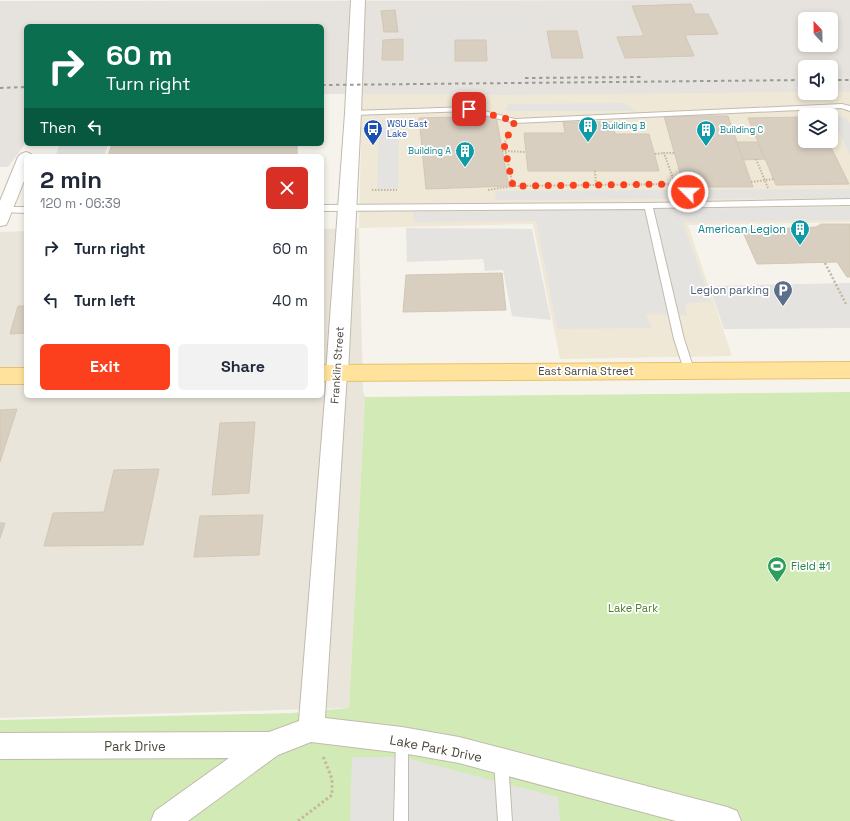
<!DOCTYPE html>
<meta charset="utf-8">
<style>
body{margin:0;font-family:"Space Grotesk",sans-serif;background:#f2f2f3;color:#1f2937;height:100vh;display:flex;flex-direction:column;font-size:15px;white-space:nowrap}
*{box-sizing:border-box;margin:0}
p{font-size:13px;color:#747a83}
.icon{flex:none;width:22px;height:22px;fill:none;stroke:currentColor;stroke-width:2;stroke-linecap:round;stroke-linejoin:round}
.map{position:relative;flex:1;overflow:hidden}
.sheet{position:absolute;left:24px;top:154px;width:300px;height:244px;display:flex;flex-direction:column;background:#fff;border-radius:6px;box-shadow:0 2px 6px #0003}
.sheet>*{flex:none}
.hud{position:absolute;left:24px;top:24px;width:300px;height:122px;border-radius:6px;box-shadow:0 2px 6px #0003;background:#0b6e4f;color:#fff;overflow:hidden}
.needle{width:26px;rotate:338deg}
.buttons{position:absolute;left:798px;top:12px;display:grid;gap:8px}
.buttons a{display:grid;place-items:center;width:40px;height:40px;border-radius:6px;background:#fff;box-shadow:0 2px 6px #0003;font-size:20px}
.pin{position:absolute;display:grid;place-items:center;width:34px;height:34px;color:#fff;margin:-17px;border-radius:8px;box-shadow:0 2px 6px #0006}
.me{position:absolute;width:44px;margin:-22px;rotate:293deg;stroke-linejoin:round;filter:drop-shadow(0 0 3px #0008)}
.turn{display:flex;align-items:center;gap:14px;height:84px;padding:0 16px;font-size:18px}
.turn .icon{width:52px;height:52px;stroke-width:2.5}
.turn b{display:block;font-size:28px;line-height:34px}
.then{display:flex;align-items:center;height:38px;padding:0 16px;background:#0003;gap:8px;font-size:15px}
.round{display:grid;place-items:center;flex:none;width:42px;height:42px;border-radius:6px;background:#f2f2f3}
.headline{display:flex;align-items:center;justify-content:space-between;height:68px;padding:0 16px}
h1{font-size:24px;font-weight:700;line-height:30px}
.action{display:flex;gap:8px;margin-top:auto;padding:8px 16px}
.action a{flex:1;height:46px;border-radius:6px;background:#fc3f1d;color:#fff;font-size:16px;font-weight:700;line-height:46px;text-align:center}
.action a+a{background:#f2f2f3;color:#1f2937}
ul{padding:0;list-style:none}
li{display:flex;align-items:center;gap:12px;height:52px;padding:0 16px}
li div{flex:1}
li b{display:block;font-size:15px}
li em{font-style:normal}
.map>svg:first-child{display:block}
.residential{fill:#eae5da}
.industrial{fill:#e6e2dd;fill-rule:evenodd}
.education{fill:#efe8d6;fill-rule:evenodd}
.green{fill:#d2eab5}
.parking{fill:#e5e3e0}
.building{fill:#d8cfc1;stroke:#d3c7b4}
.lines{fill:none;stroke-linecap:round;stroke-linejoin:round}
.service-casing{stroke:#c2bbae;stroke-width:2}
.minor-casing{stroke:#c2bbae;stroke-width:2}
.tertiary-casing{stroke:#c2bbae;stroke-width:2}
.primary-casing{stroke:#e6c16a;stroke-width:2}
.path-far2{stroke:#c4b79f;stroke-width:2;stroke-dasharray:1.5 1.5;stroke-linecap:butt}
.path-far1{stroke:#c4b79f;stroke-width:2.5;stroke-dasharray:2 2;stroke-linecap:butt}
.path{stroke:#c4b79f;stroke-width:3;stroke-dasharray:2.5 2.5;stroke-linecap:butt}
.service{fill:#fff;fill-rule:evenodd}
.minor{fill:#fff;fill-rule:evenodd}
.tertiary{fill:#fff;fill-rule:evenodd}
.primary{fill:#ffe39c;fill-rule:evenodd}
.rail{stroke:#9a9a9a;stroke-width:2;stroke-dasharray:3.5 3.5;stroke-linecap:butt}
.route{stroke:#fc3f1d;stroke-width:7;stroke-dasharray:0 12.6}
.labels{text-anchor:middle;stroke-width:3.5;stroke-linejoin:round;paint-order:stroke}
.far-transit-label{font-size:9px;fill:#164399;stroke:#fff;text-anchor:start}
.far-culture-label{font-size:9px;fill:#0d838f;stroke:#fff;text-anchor:start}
.culture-label{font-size:11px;fill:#0d838f;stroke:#fff;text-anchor:end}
.service-label{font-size:11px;fill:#4e5e75;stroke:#fff;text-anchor:end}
.street-label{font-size:11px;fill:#4b4439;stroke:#fff}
.leisure-label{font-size:11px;fill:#27864d;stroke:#fff;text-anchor:start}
.park-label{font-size:11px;fill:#4a7f2a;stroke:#fff}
.near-street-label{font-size:13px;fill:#4b4439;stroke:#fff}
</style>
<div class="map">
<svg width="850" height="821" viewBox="0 0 850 821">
<rect width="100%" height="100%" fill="#f6f3ec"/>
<path class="residential" d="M359 228 363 391 365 397 349 708 0 718V232L26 231V396H322V229Z"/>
<path class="industrial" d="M850 0V92L831 93V67H805V93L506 95 322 94V26H26V143L8 167H0V1ZM805 19H831V45H805Z"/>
<path class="education" d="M787 92H850V222L688 225 732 356 560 359 533 224 359 228 362 94 506 95ZM805 115H831V141H805Z"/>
<path class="green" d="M850 392V821H0V720L292 713 349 708 365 397Z"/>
<g class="parking">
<path d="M531 11 536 39 454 40 455 57H411V12Z"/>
<path d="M624 103 636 111H506L508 104Z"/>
<path d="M831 116 846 117 850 124V155Z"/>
<path d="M379 120H399L398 189 377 190Z"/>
<path d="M59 144H108L104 156H56Z"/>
<path d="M850 189V198L495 200 496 191Z"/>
<path d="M850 207V220L683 222 711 302 685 303 687 315 646 314 652 328 557 329 536 221 415 222 413 212Z"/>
<path d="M406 228 532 229 551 320 512 316 503 270 485 271 483 259 407 262Z"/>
<path d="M850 283V328L724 329 709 286Z"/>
<path d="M352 757H402L558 797 560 821H350Z"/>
</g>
<g class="building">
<path d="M691 4 695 14H708L718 34 685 35 694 56 625 58 617 37 644 36 632 6Z"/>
<path d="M395 10 398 32H384L381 11Z"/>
<path d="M547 31H577L583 58H552Z"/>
<path d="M403 39V60H382L383 40Z"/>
<path d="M455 40H486L487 61H455Z"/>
<path d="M496 116 509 186 426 189 419 118Z"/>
<path d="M664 116H728L753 187H684Z"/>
<path d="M805 117V141H828L849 184 776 185 748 118Z"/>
<path d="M563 122H613L615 134H649L659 171H528L524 133H565Z"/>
<path d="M737 142H758L765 159 743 160Z"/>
<path d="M112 144H297V156H108Z"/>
<path d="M821 224H850V277H847L837 262 757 264 742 230 816 227Z"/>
<path d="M502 273 506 310 403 312 406 275Z"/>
<path d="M18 306H26V333L10 334Z"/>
<path d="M17 409 0 462V410Z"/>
<path d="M255 422 249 493 212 495 220 423Z"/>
<path d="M159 469 143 545 44 546 53 513 104 512 114 470Z"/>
<path d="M263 515 259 555 194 557 200 516Z"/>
<path d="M0 523H5L0 538Z"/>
</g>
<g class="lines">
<defs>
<g id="service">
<path d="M842 104 850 106V111L841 108 515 123 469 111 353 115 349 113 353 111 469 107 515 119Z"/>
<path d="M850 199V205L653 208 684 339 694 370 689 374 684 370 674 339 645 209 322 211V205L648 203Z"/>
<path d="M5 207H26V213L2 212 1 210Z"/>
<path d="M402 734 407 735 408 740V821H394L396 740 397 735Z"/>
<path d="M501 754 506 756 508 761 512 821H498L494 761 496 756Z"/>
</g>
<g id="minor">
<path d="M26 152 31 154 33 156H26V176L8 221 6 225 0 226V201L18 157 21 154Z"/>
<path d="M337 366 344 368 347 373 325 718 402 727 459 737 727 807 737 811 741 821H676L459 763 402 753 311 742 278 755 188 821H151L155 811 229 758 0 759V733L269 732 299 721 327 373 330 368Z"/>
</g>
<path id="tertiary" d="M351 0H365L361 113 348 373 345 379 337 381 329 379 326 373 345 113Z"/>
<g id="primary">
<path d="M850 362V378L322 381V365Z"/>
<rect x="0" y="368" width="26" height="16"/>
</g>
</defs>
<use href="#service" class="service-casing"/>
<use href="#minor" class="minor-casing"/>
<use href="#tertiary" class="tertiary-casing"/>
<use href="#primary" class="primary-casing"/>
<g class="path-far2">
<path d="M510 133 504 144 513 186"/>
<path d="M502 151 526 152"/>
<path d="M674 153H664L675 184"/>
<path d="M655 154 664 153"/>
<path d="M756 159 768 188"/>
<path d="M595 171 596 185"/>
<path d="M751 182 774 179"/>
<path d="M372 190H397"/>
<path d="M488 190 513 186 675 184 684 189"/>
</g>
<path class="path-far1" d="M825 263 846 304"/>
<path class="path" d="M298 821 332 795V779L323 756"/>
<use href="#service" class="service"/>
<use href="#minor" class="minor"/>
<use href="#tertiary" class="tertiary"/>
<use href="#primary" class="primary"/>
<g class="rail">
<path d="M525 78 643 77"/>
<path d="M831 80H850"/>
<path d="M322 85 805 80"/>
<path d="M0 88 26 87"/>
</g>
</g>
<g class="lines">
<path class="route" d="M469 109 515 121 504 144 513 186 675 184 688 192"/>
</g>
<defs>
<symbol id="building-pin" viewBox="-11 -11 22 30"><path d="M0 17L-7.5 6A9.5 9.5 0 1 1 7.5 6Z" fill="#0f9aa8" stroke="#fff"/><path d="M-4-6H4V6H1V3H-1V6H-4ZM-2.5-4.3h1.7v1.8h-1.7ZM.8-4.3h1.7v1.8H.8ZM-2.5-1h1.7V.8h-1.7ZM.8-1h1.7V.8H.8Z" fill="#fff"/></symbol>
<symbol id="bus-pin" viewBox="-11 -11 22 30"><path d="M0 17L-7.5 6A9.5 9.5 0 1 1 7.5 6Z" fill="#1a4fb4" stroke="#fff"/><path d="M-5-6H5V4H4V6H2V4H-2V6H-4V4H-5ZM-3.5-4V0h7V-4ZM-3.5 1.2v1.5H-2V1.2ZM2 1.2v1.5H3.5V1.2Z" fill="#fff"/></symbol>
<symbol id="parking-pin" viewBox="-11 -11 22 30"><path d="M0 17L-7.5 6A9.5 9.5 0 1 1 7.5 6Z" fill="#5c6f8a" stroke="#fff"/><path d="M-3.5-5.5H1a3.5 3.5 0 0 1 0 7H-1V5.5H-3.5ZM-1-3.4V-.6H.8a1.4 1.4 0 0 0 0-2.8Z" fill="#fff"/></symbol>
<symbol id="stadium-pin" viewBox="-11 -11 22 30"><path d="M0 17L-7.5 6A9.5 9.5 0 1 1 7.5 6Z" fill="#2e9e5b" stroke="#fff"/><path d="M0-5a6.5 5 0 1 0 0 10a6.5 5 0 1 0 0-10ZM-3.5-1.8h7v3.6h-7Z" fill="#fff"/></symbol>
</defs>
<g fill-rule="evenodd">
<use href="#building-pin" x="577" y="115" width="22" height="30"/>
<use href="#bus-pin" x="362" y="118" width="22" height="30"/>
<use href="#building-pin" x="695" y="119" width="22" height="30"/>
<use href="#building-pin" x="454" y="140" width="22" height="30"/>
<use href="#building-pin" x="789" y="218" width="22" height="30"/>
<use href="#parking-pin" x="772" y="279" width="22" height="30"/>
<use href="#stadium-pin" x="766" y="555" width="22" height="30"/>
</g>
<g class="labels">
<g class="far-transit-label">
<text x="387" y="127">WSU East<tspan x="387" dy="10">Lake</tspan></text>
</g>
<g class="far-culture-label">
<text x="602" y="129">Building B</text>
<text x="720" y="133">Building C</text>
<text x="451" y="154" text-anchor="end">Building A</text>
</g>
<g class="culture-label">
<text x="786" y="233">American Legion</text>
</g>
<g class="service-label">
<text x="769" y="294">Legion parking</text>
</g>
<g class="street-label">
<text transform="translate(337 365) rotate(-86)" y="4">Franklin Street</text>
<text x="586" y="375">East Sarnia Street</text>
</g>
<g class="leisure-label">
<text x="791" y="570">Field #1</text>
</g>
<g class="park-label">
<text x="633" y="612">Lake Park</text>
</g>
<g class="near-street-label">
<text x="135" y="751">Park Drive</text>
<text transform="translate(436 748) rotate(11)" y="5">Lake Park Drive</text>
</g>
</g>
</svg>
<div class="buttons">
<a><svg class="needle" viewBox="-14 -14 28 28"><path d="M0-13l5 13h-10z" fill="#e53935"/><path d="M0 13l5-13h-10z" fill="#747a83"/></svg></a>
<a><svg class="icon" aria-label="sound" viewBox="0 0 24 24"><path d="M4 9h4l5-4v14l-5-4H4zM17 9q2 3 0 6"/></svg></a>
<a><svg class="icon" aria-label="layers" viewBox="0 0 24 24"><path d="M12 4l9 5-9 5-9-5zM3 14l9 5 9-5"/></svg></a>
</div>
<div class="pin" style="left:469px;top:109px;background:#d93025"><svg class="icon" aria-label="arrive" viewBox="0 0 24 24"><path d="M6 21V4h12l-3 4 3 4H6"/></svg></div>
<svg class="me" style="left:688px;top:192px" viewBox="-20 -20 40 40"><circle r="17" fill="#fc3f1d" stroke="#fff" stroke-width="3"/><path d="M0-11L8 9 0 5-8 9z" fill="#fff"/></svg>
<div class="hud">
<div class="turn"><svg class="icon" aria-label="right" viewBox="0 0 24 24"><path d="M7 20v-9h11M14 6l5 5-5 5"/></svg><div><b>60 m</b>Turn right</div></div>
<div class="then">Then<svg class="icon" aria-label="left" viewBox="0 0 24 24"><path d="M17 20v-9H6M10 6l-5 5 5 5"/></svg></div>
</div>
<section class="sheet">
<div class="headline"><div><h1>2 min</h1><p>120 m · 06:39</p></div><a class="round" style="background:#d93025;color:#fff"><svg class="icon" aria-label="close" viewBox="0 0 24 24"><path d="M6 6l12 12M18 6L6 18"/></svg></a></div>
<ul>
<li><svg class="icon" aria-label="right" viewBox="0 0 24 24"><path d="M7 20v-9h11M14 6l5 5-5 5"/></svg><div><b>Turn right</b></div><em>60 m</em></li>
<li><svg class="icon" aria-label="left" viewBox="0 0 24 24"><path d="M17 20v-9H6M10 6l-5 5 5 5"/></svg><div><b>Turn left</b></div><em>40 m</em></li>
</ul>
<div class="action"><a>Exit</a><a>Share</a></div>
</section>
</div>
